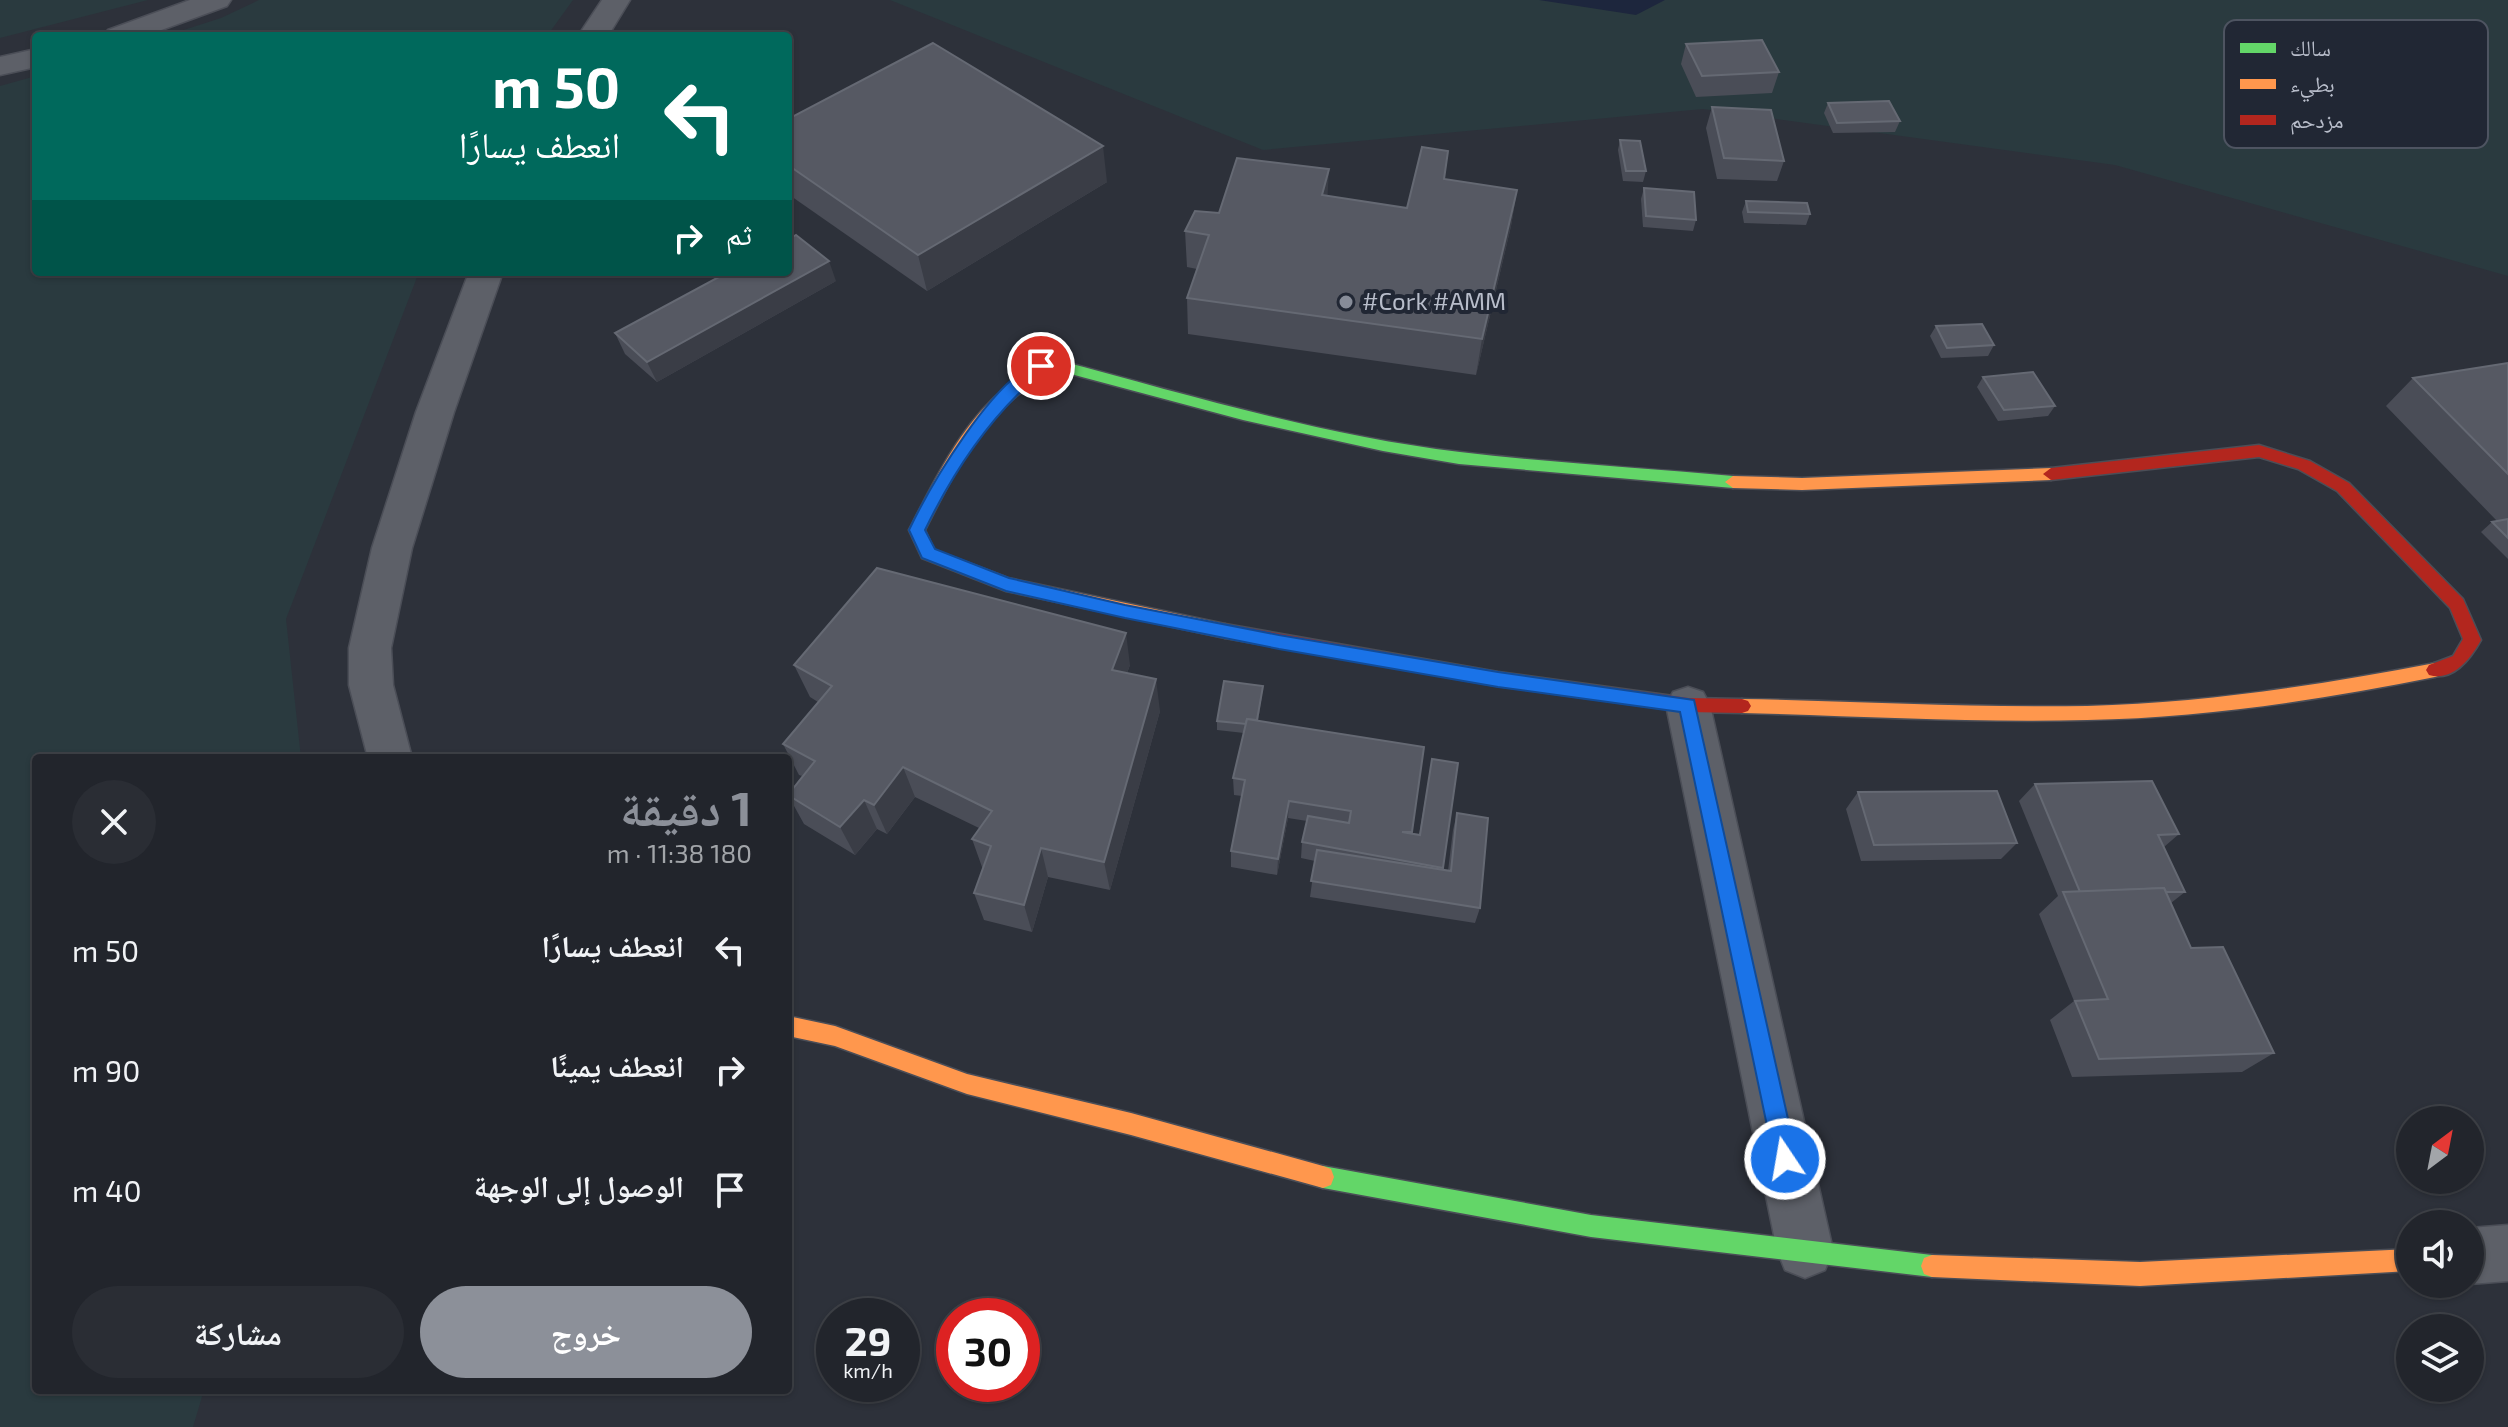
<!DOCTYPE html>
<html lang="ar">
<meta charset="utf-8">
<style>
body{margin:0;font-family:"Exo 2","Noto Naskh Arabic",sans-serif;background:#2a2d34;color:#f1f3f6;direction:rtl;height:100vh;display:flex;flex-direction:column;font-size:30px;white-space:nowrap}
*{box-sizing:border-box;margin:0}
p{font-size:26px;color:#a2a5a9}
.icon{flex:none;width:44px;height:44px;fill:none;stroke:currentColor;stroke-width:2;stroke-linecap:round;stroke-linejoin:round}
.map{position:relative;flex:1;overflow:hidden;direction:ltr}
.side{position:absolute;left:32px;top:754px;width:760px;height:640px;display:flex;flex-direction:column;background:#22252c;border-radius:8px;box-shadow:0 2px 6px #0004,0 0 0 2px #3f4248;direction:rtl}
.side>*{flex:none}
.banner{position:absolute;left:32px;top:32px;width:760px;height:244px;border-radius:8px;box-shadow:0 2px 6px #0004,0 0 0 2px #3f4248;direction:rtl;background:#00695c;color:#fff;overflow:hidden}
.needle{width:52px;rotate:32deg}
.fabs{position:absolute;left:2396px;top:1106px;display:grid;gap:16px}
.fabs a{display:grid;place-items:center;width:88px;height:88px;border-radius:50%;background:#22252c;box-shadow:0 2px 6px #0004,0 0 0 2px #3f4248;font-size:40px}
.speed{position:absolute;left:816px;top:1298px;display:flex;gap:16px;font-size:40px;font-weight:700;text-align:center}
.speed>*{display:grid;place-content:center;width:104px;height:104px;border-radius:50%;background:#22252c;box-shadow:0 2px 6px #0004,0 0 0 2px #3f4248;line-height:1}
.speed small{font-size:20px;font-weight:400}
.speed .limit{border:12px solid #d22;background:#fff;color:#111}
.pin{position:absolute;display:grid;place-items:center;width:68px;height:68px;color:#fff;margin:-34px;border:4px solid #fff;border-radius:50%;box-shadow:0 2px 8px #0007}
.me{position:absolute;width:88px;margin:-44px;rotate:348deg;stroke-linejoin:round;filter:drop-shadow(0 0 6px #0008)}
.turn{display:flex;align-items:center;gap:28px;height:168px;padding:0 40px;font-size:36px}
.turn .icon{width:104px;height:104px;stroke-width:2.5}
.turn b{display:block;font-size:56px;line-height:68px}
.then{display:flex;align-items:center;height:76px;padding:0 40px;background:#0003;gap:16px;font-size:30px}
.round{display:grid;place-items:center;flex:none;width:84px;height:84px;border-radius:42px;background:#2a2d34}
.summary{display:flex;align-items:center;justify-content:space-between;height:136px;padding:0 40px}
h1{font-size:48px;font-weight:700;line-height:60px;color:#8c9099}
.action{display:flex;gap:16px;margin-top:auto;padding:16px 40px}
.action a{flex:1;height:92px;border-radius:48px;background:#8c9099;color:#fff;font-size:32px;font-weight:700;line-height:92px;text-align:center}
.action a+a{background:#2a2d34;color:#f1f3f6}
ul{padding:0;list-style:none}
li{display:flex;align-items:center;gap:24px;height:120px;padding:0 40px}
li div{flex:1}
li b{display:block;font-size:30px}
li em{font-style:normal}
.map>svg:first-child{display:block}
.green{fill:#2a3a3f}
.water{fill:#1d263d}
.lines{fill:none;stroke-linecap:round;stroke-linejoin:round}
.street-casing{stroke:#4b4e57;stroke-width:3}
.fast-casing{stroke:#4b4e57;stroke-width:3}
.slow-casing{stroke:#4b4e57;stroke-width:3}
.jam-casing{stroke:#4b4e57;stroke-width:3}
.street{fill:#5d6068;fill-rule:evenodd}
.fast{fill:#63d668;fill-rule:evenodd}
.slow{fill:#ff974d;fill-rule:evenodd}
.jam{fill:#b3261e;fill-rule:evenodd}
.wall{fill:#4a4d57}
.shaded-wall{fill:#3a3d46}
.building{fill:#565963;stroke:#656973;stroke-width:2}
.route{fill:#1a73e8;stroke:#114b97;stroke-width:2}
.poi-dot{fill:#878c98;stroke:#212734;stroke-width:3}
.labels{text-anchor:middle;stroke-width:8;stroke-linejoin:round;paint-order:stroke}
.far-poi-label{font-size:24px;fill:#b8bdca;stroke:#212734;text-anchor:start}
.key{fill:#212734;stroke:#4e5461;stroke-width:2}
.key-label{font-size:22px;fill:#b8bdca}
</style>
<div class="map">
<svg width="2508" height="1427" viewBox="0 0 2508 1427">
<rect width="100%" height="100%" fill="#2d313a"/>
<g class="green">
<path d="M0 0H148L0 38Z"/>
<path d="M259 0H573L547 36H165L221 18Z"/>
<path d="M890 0H2508V276L2115 165 1703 109 1263 150Z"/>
<path d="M36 76V272H419L286 619 301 758H36V1390H204L193 1427H0V86Z"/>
</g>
<path class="water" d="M1539 0H1665L1636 15Z"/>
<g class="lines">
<defs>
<g id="street">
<path d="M190 0H231L227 6 145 36H103L108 30Z"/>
<path d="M602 0H630L608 36H578Z"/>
<path d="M36 49V67L0 75V57Z"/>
<path d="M469 272H503L454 412 412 548 391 648 393 685 412 758H368L349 685V648L372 548 416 412Z"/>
<path d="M1688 687 1703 692 1710 705 1833 1250 1825 1270 1805 1278 1785 1270 1777 1250 1666 705 1673 692Z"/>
<path d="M2508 1225V1281L2470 1284V1228Z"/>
</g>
<g id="fast">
<path d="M1057 360C1189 395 1324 436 1460 452 1551 463 1642 468 1733 476L1741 482 1733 488 1459 464 1383 451 1243 420 1052 369V361Z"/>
<path d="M1323 1166 1591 1215 1932 1255 1940 1258 1943 1266 1940 1274 1932 1277 1591 1237 1323 1188 1315 1185 1312 1177 1315 1169Z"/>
</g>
<g id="slow">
<path d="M1057 360 1062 361V369C989 399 959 463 925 530L934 550 1008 578 1225 624 1234 631 1231 636 1225 638 1006 591 922 558 909 530C943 464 980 383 1057 360Z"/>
<path d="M2051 468 2059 474 2051 480 1802 490 1733 488 1725 482 1733 476 1802 478Z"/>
<path d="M2435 663 2441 665 2444 670 2441 675 2435 677C2320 700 2205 718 2087 720 1972 723 1857 716 1742 713L1736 711 1733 706 1736 701 1742 699C1857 701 1972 708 2087 706 2205 703 2320 685 2435 663Z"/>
<path d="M788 1016 835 1026 967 1074 1131 1113 1323 1166 1331 1169 1334 1177 1331 1185 1323 1188 1131 1135 967 1094 835 1046 788 1036Z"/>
<path d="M2410 1249V1271L2140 1286 1932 1277 1924 1274 1921 1266 1924 1258 1932 1255 2140 1262Z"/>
</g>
<g id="jam">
<path d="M2259 445 2310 461 2349 483 2463 599 2481 640C2471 658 2453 682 2429 675L2426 670 2429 665 2453 656 2463 639 2450 608 2337 491 2298 469 2259 457 2051 480 2043 474 2051 468Z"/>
<path d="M1225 624 1498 672 1688 698 1742 699 1748 701 1751 706 1748 711 1742 713 1688 712 1498 686 1225 638 1216 631Z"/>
</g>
</defs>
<use href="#street" class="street-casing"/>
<use href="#fast" class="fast-casing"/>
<use href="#slow" class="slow-casing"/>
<use href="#jam" class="jam-casing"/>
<use href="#street" class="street"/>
<use href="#fast" class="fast"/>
<use href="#slow" class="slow"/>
<use href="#jam" class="jam"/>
</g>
<g class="wall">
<path d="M1686 44 1779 72 1772 93 1696 97 1681 64Z"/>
<path d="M1828 103 1900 121 1895 132 1833 133 1824 113Z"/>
<path d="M1712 107 1784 161 1777 181 1717 179 1706 128Z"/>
<path d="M788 119 1107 182 927 291 788 194Z"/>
<path d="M1620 140 1646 171 1643 182 1623 181 1618 150Z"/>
<path d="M1444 179 1517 190 1511 226 1476 375 1188 334 1187 298 1197 269 1187 267 1185 231 1219 213 1328 196 1407 208Z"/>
<path d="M1644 188 1696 220 1693 231 1643 227 1641 199Z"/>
<path d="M1746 201 1810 214 1806 225 1744 223 1742 212Z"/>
<path d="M836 281 657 382 625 354 615 333Z"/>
<path d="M1936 326 1994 345 1988 356 1941 358 1930 336Z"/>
<path d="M2508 363V559L2481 532 2492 522 2497 521 2386 406 2413 378Z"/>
<path d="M1983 377 2055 406 2048 416 1998 421 1977 387Z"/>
<path d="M794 665H1130L1127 673 1160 711 1110 890 1048 877 1032 932 984 920 974 893 983 868 982 867 972 839 979 828 915 797 887 834 877 829 855 855 804 824 788 795 802 776 799 775 783 744 818 702 810 697Z"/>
<path d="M1262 695 1258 721 1424 747 1412 834 1419 835 1432 759 1458 763 1442 870 1448 871 1453 830 1457 813 1480 908 1475 923 1310 897 1315 861 1301 858 1302 842 1307 821 1288 818 1277 875 1231 867V851L1242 796 1234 795 1233 778 1244 733 1217 730V721Z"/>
<path d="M2035 784 2179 834 2164 847 2185 892 2171 903 2191 948 2274 1053 2242 1072 2072 1077 2050 1020 2074 1001 2039 914 2058 896 2019 801Z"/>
<path d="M1858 792 2017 843 2001 859 1861 861 1846 809Z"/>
</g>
<g class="shaded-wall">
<path d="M1103 146 1107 182 927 291 918 255Z"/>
<path d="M1329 169 1327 206 1322 195Z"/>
<path d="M1517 190 1511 226 1476 375 1482 339Z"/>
<path d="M829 261 836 281 657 382 647 362Z"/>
<path d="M1126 633 1130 665 1116 702 1112 670Z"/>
<path d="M1156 679 1160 711 1110 890 1104 862Z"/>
<path d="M1263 686 1262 695 1256 734V725Z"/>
<path d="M903 767 915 797 887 834 874 805Z"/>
<path d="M864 800 877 829 855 855 840 827Z"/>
<path d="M1289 801 1288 818 1277 875 1278 859Z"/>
<path d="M1041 848 1048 877 1032 932 1024 905Z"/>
</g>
<g class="building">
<path d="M1762 40 1779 72 1702 76 1686 44Z"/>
<path d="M933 43 1103 146 918 255 788 165V119Z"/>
<path d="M1889 101 1900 121 1837 123 1828 103Z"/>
<path d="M1712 107 1771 110 1784 161 1724 158Z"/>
<path d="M1620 140 1640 141 1646 171H1626Z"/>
<path d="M1422 147 1448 151 1444 179 1517 190 1482 339 1187 298 1209 235 1185 231 1195 211 1219 213 1237 158 1329 169 1322 195 1407 208Z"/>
<path d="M1644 188 1694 192 1696 220 1646 216Z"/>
<path d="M1746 201 1807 203 1810 214 1748 212Z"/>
<path d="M796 235 829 261 647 362 615 333 728 272H788V240Z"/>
<path d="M1982 324 1994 345 1947 348 1936 326Z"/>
<path d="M2508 363V474L2413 378Z"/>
<path d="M2033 372 2055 406 2004 410 1983 377Z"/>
<path d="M2508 519V538L2492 522Z"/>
<path d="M877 568 1126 633 1112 670 1156 679 1104 862 1041 848 1024 905 974 893 991 846 972 839 992 811 903 767 874 805 864 800 840 827 788 795 815 761 783 744 832 686 794 665Z"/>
<path d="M1224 681 1263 686 1257 720 1247 719 1246 724 1217 721Z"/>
<path d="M1247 719 1424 747 1412 832H1402L1420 835 1432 759 1458 763 1443 868 1302 842 1308 816 1349 823 1351 811 1289 801 1278 859 1231 851 1245 780 1233 778Z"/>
<path d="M2152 781 2179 834 2158 835 2185 892H2166L2164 888 2080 892 2035 784Z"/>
<path d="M1997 791 2017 843 1874 845 1858 792Z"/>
<path d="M1457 813 1488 818 1480 908 1311 881 1317 850 1451 871Z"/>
<path d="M2164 888 2191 948 2223 947 2274 1053 2099 1059 2075 1001 2108 999 2063 892Z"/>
</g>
<path class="route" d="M1041 361 1046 362V369C994 411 954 470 925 530L935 549 1009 578 1125 605 1279 635 1498 672 1694 700 1797 1159 1793 1167 1785 1170 1778 1167 1774 1159 1680 712 1498 687 1279 649 1125 618 1006 591 922 558 909 530C930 486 994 376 1041 361Z"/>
<circle class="poi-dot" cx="1346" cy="302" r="8"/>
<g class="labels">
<g class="far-poi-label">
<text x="1362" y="310">#Cork #AMM</text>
</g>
</g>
<rect x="2224" y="20" width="264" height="128" rx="12" class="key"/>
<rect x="2240" y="43" width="36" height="10" fill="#63d668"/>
<rect x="2240" y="79" width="36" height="10" fill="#ff974d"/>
<rect x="2240" y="115" width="36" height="10" fill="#b3261e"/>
<g class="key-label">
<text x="2290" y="56">سالك</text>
<text x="2290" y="92">بطيء</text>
<text x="2290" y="128">مزدحم</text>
</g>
</svg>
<div class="fabs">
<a><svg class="needle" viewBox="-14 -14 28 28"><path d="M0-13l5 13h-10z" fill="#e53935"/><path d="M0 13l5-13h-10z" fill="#a2a5a9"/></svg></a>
<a><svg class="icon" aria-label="sound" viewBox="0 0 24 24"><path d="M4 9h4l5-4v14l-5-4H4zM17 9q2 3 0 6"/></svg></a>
<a><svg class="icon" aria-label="layers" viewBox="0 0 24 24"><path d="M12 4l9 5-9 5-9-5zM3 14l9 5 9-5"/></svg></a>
</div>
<div class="speed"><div>29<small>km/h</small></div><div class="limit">30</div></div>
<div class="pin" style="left:1041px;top:366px;background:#d93025"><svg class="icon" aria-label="arrive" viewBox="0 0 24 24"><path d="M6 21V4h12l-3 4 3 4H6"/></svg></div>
<svg class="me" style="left:1785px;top:1159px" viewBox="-20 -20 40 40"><circle r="17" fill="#1a73e8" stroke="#fff" stroke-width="3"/><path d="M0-11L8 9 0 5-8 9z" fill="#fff"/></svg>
<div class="banner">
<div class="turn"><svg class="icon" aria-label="left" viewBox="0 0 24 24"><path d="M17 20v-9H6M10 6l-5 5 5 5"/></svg><div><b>50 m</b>انعطف يسارًا</div></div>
<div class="then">ثم<svg class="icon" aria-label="right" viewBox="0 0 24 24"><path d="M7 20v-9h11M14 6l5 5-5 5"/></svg></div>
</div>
<section class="side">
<div class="summary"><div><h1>1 دقيقة</h1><p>180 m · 11:38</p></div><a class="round"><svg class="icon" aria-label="close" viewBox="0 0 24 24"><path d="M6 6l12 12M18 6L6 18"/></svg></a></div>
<ul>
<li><svg class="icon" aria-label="left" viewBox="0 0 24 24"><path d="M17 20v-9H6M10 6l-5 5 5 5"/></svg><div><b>انعطف يسارًا</b></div><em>50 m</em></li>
<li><svg class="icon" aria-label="right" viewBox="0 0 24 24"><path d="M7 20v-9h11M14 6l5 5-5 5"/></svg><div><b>انعطف يمينًا</b></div><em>90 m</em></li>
<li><svg class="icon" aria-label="arrive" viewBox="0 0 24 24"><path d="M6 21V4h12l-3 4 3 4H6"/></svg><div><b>الوصول إلى الوجهة</b></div><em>40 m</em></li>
</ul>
<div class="action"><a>خروج</a><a>مشاركة</a></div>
</section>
</div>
